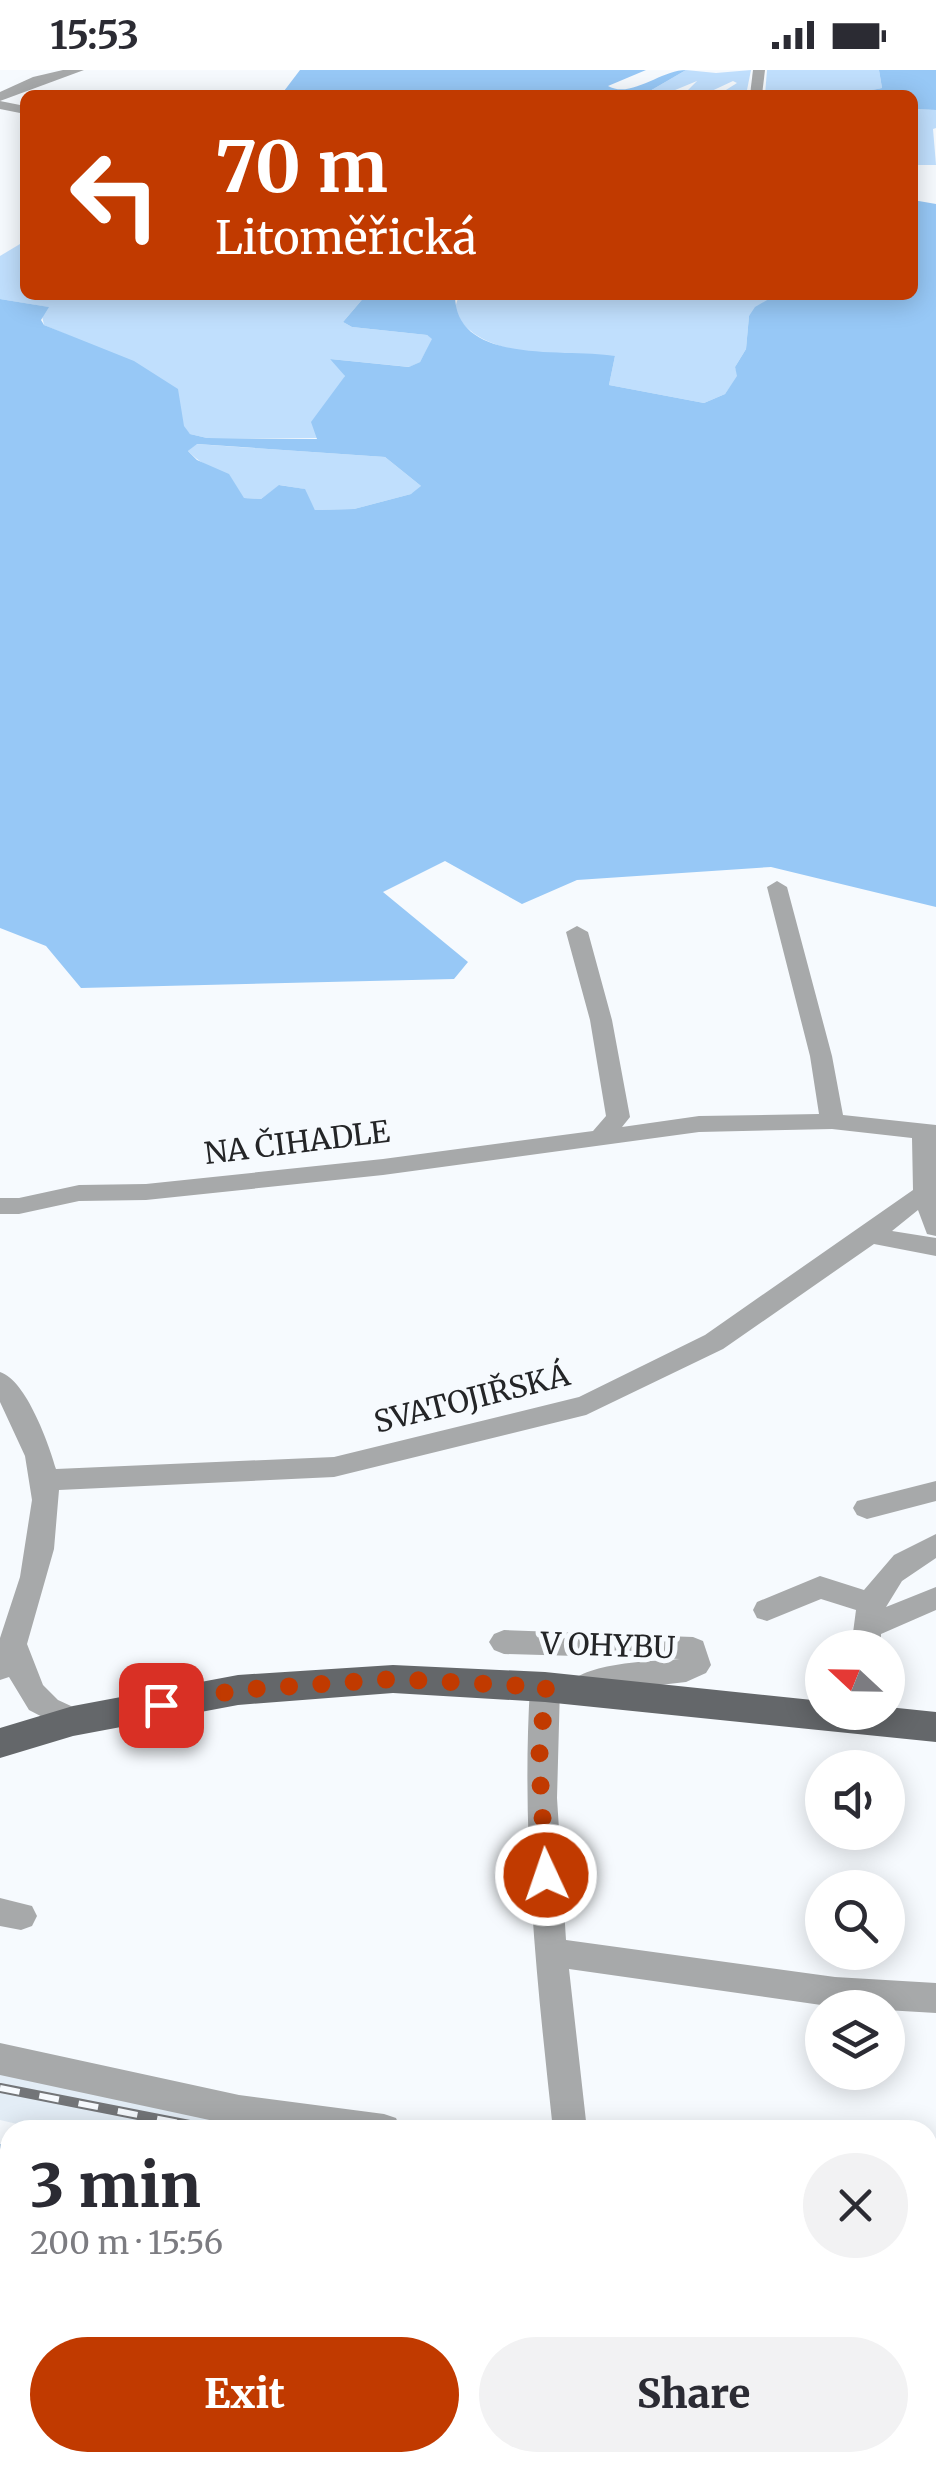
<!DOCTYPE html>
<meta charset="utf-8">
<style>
body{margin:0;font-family:Merriweather,serif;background:#f2f2f3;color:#2b2b33;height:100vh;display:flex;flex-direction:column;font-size:38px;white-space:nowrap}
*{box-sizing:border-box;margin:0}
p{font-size:32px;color:#7c7c81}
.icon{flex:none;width:55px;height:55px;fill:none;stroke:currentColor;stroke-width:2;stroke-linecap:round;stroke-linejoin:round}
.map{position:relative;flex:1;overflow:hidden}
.details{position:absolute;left:0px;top:2050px;width:938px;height:352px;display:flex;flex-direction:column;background:#fff;border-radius:30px 30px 0 0;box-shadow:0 5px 25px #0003}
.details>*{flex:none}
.top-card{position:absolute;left:20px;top:20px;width:898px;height:210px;border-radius:15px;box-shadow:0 5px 25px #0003;background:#c13a00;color:#fff;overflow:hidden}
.needle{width:65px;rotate:292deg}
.tools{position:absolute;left:805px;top:1560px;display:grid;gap:20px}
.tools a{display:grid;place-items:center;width:100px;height:100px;border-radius:50%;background:#fff;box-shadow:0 5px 25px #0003;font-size:50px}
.pin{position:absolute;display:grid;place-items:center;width:85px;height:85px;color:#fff;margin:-42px;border-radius:20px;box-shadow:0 5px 15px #0006}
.me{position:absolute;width:110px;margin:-55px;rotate:357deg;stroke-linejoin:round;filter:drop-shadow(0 0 8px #0008)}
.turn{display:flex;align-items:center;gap:35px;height:210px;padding:0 30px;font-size:45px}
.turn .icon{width:130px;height:130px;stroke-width:2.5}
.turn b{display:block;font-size:70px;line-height:85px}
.round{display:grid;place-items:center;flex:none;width:105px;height:105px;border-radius:52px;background:#f2f2f3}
.summary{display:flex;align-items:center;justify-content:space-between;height:170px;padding:0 30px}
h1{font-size:60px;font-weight:800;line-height:75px}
.button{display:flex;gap:20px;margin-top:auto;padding:20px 30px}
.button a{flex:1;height:115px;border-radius:60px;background:#c13a00;color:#fff;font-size:40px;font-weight:800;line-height:115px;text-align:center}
.button a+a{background:#f2f2f3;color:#2b2b33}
.status{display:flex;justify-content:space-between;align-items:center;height:70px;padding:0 50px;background:#fff;direction:ltr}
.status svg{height:28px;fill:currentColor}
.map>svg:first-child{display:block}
.built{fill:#e3edf6}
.green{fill:#c0dffd}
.forest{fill:#97c8f6;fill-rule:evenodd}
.water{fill:#72a1ce}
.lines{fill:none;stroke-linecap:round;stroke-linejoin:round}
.ferry{stroke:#003a63;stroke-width:4;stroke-dasharray:18 14;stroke-linecap:butt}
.minor{fill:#a7a9aa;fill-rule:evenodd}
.major{fill:#64676a;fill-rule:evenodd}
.rail-casing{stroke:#737578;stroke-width:10}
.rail{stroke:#f6fafe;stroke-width:6;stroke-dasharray:20;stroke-linecap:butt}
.route{stroke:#c13a00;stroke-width:18;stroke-dasharray:0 32.4}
.labels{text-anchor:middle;stroke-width:10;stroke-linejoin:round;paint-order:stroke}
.street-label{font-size:30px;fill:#242527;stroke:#f6fafe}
</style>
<div class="status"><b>15:53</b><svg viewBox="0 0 49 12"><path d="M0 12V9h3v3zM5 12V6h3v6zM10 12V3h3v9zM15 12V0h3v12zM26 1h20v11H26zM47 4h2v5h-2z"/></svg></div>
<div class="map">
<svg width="936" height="2402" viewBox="0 0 936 2402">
<rect width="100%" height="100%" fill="#f6fafe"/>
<path class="built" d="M0 1998 340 2060H43L0 2050Z"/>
<g class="green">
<path d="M686 0 716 3 751 0 746 25H718L737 13 733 11 703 25H683L697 11 663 25H643Z"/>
<path d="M767 0H879L882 18 858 23 862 25H765Z"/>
<path d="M913 39 936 40V58L933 59 936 95H913Z"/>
<path d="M25 171V225H366L343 252 352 257 427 265 433 269 420 292 410 297 330 289 342 298 345 306 318 368H207L190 364 77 269 44 255 42 246 48 237 0 229V186Z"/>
<path d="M459 225H777L749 246 746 279 735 297 738 306 725 324 704 333 609 315 615 286C565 283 481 292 454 241Z"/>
<path d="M196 374 385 387 421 416 420 421 411 424 354 439 315 440 304 419 280 415 261 429 243 428C222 392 212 405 188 381Z"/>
</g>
<g class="forest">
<path d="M300 0H646L608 16C631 29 661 0 686 0L643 25H281Z"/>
<path d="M879 0H936V40L913 39 912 25 857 23 882 18Z"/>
<path d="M913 130 936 134V837L771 797 577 810 522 834 445 791 383 822 468 892 454 909 81 918 46 876 0 858V229L49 237 41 250 44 255 134 291 178 319 184 356 190 364 207 368 317 369 311 352 345 306 330 289 409 297 420 292 432 269 427 265 352 257 343 252 366 225H455C455 296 566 278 615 286L609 315 704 333 725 324 737 306 735 297 746 279 749 246 755 237 776 225H912ZM197 374 385 387 421 416 411 424 354 439 315 440 305 419 279 415 261 429 244 428 229 404 197 390 188 381Z"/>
</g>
<path class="water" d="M0 2074 10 2076V2392H928V2195L936 2196V2402H0Z"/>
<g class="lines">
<g class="ferry">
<path d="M0 2212 10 2215"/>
<path d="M604 2392 636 2402"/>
</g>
<g class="minor">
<path d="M63 0H84L0 31V22L33 7Z"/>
<path d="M753 0H765L762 25H750Z"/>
<path d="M0 31 25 36V44L0 39Z"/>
<path d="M777 811 787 817 832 986 843 1045 936 1055V1166L927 1164 918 1140 892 1161 936 1168V1186L874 1174 723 1279 586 1345 334 1407 59 1420 54 1479 27 1574 43 1615 58 1630 84 1642 88 1651 84 1660 73 1663 29 1640 9 1607 0 1610V1568L20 1507 32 1430 25 1386 0 1332V1302C26 1310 49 1374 56 1399L334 1387 579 1327 705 1265 913 1120 912 1068 832 1059 699 1062 383 1105 146 1130 79 1131 19 1144H0V1128H19L79 1115 146 1114 383 1089 593 1061 606 1046 590 950 566 862 577 856 588 862 612 950 630 1047 622 1057 699 1046 819 1044 810 986 767 817Z"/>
<path d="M936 1411V1431L867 1449 857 1445 853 1438 857 1431Z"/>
<path d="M936 1464V1488L902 1511 886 1537 936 1517V1540L881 1564V1578H851L856 1540 821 1529 767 1551 757 1548 753 1540 757 1532 820 1506 864 1520 894 1485Z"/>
<path d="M504 1560 693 1567 703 1571 711 1595 706 1603 686 1612 607 1621 578 1633 568 1630 563 1621C578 1591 650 1592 680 1589L504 1584 494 1580 489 1572 494 1564Z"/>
<path d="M545 1605 555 1608 560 1617 557 1728 566 1870 835 1907 936 1913V1943L835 1937 569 1899 587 2060H553C537 1912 521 1766 530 1617L535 1608Z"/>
<path d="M0 1828 32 1836 37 1846 32 1856 21 1860 0 1856Z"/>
<path d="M0 1973 239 2025 384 2044 396 2048 401 2060H256L0 2005Z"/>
<path d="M928 2069H936V2103L928 2102Z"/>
</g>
<path class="major" d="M393 1595 545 1602 822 1631V1642H888V1637L936 1642V1672L545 1632 393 1623 238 1635 73 1666 0 1688V1658L73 1636 238 1605Z"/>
<defs>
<g id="rail">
<path d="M0 2018 215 2060"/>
<path d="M928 2161 936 2162"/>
</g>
</defs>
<use href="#rail" class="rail-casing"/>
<use href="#rail" class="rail"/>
</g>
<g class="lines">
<path class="route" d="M161 1635 238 1620 394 1609 546 1617 539 1689 546 1805"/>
</g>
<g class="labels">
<g class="street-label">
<text transform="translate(297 1073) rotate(-7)" y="10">NA ČIHADLE</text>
<text transform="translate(472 1329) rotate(-14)" y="10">SVATOJIŘSKÁ</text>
<text transform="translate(608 1576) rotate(2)" y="10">V OHYBU</text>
</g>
</g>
</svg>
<div class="tools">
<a><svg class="needle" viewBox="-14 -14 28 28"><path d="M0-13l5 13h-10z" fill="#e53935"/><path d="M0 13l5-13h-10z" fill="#7c7c81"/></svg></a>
<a><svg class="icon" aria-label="sound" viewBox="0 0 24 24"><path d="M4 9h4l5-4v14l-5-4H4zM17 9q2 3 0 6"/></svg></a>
<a><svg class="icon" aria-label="search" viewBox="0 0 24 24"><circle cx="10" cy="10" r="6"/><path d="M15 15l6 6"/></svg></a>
<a><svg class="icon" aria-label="layers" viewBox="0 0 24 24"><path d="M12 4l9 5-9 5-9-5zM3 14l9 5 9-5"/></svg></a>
</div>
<div class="pin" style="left:161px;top:1635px;background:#d93025"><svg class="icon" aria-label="arrive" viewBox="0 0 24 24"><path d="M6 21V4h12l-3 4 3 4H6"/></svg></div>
<svg class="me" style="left:546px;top:1805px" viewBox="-20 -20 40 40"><circle r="17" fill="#c13a00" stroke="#fff" stroke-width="3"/><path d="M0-11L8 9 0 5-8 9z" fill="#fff"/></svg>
<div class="top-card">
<div class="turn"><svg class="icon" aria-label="left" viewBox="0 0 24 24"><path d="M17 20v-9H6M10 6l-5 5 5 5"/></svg><div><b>70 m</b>Litoměřická</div></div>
</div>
<section class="details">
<div class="summary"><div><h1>3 min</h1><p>200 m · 15:56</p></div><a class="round"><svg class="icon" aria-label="close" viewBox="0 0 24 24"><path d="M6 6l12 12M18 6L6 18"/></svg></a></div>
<div class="button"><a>Exit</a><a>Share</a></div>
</section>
</div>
